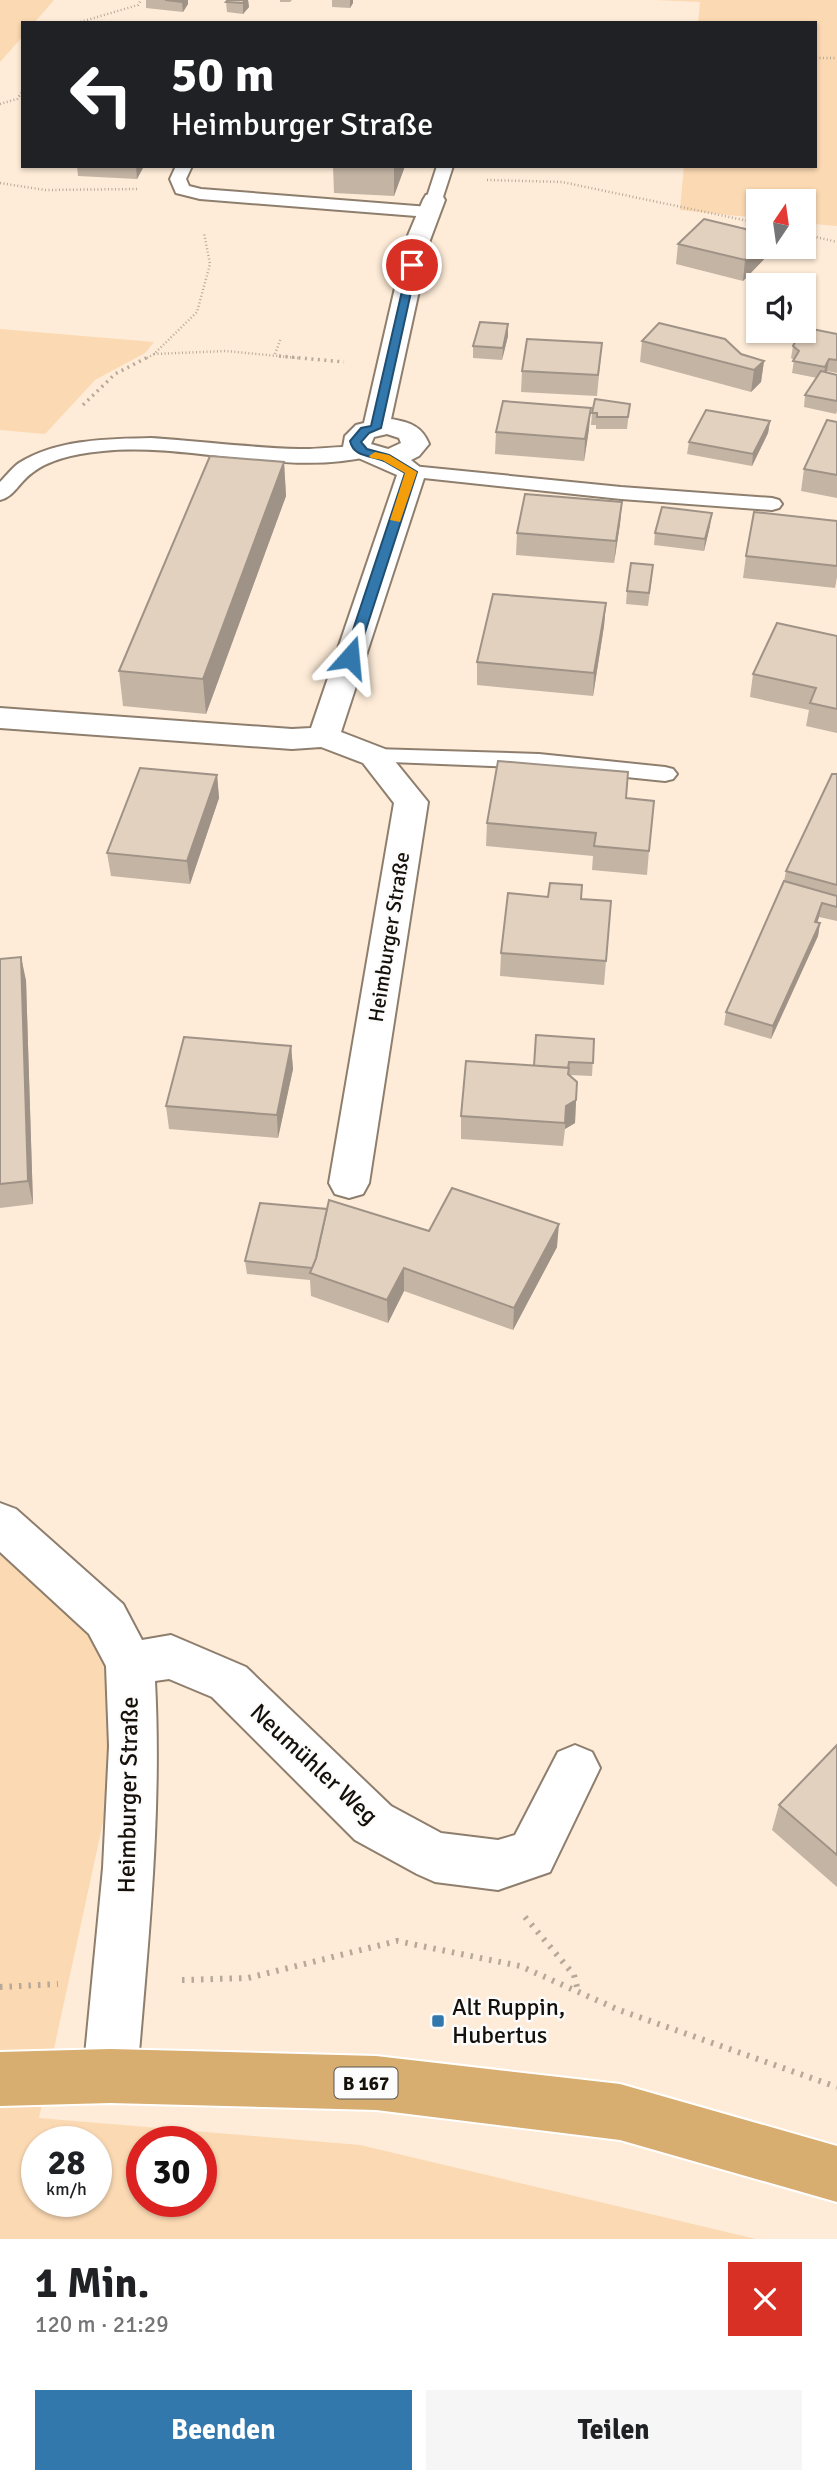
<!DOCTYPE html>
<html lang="de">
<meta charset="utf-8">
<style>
body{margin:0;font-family:Signika,sans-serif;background:#f6f6f6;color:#202124;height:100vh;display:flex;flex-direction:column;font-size:26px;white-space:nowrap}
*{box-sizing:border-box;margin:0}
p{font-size:23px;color:#757577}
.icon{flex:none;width:38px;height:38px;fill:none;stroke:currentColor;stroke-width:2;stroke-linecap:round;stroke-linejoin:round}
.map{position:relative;height:2239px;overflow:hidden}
.sheet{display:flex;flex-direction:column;background:#fff;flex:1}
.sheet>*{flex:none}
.top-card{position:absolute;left:21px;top:21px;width:796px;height:147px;border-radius:0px;box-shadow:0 2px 5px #0004;background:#202124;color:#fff;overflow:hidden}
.needle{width:46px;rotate:13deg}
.fabs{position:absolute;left:746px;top:189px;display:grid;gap:14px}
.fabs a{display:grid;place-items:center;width:70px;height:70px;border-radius:0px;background:#fff;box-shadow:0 2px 5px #0004;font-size:35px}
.speed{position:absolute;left:21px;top:2126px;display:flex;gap:14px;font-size:35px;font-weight:700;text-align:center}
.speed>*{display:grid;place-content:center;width:91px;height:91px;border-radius:50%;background:#fff;box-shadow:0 2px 5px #0004;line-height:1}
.speed small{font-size:18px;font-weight:400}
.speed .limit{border:10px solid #d22;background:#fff;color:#111}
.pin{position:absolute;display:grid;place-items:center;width:60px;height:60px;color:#fff;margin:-30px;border:4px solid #fff;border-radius:50%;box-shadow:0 2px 7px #0007}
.me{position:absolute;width:77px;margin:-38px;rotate:18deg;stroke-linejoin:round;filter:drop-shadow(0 0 5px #0008)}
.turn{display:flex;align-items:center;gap:24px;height:147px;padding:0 35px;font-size:32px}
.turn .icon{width:91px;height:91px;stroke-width:2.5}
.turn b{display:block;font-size:49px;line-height:60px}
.round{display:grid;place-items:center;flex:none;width:74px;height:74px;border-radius:0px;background:#f6f6f6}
.headline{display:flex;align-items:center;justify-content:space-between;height:119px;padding:0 35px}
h1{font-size:42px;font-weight:700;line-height:52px}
.cta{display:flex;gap:14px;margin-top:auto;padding:14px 35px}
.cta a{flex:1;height:80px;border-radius:0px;background:#3278ad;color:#fff;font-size:28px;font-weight:700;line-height:80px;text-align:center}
.cta a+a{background:#f6f6f6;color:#202124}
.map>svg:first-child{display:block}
.green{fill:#fbd9b3;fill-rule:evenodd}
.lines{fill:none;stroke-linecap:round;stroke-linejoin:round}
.lane-casing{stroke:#8e7e6d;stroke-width:4}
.street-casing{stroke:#8e7e6d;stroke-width:4}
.primary-casing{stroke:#fff;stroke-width:4}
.path-far2{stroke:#b7a999;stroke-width:2.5;stroke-dasharray:1 2.5;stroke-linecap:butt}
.path-far1{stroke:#b7a999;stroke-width:3.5;stroke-dasharray:2 4.5;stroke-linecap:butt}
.path{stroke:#b7a999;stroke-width:6;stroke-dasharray:2.5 7;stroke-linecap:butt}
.lane{fill:#fff;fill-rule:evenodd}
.street{fill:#fff;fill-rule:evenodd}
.primary{fill:#d7ad70;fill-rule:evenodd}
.wall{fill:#c3b4a4}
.shaded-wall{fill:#9f9286}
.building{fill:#e3d1bf;stroke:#9f9286;stroke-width:2}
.route{fill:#3278ad;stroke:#204e70;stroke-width:2}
.slow{fill:#f59e0b}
.poi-dot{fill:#3278ad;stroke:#fcfcfc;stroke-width:2.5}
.labels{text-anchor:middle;stroke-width:5;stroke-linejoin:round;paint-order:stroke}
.shield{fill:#fcfcfc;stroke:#5b5753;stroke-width:2}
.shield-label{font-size:19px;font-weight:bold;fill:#16100a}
.street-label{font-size:21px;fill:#16100a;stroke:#fcfcfc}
.near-street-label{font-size:24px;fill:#16100a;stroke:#fcfcfc}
.near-poi-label{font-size:24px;fill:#16100a;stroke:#fcfcfc;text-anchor:start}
</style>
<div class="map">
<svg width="837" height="2239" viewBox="0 0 837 2239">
<rect width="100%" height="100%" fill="#feecd8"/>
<g class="green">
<path d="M0 0H54L34 23H23V36L0 62Z"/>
<path d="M654 0H837V226L803 223V201H758V218L680 210 684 166H816V23H698L700 2Z"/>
<path d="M0 329 154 342 145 353 95 380 45 434 0 430Z"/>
<path d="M0 1546 89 1629 112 1672 123 1730 39 2118 360 2145 756 2239H0ZM37 2142H96V2202H37ZM142 2142H201V2202H142Z"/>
</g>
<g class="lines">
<defs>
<g id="lane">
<path d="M176 166H192L186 179 189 186 201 189 429 207 437 212 429 217 200 199 176 193 170 179Z"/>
<path d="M437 166H453L442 200 434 205 426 200Z"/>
<path d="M151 438C200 441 250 448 299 449 318 450 354 444 370 448L373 452 370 456C287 477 189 442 103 451 80 453 51 458 32 473 20 481 14 497 0 500V482C6 476 12 468 19 463 58 439 107 439 151 438Z"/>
<path d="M412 466 621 487 772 498 779 500 782 504 779 508 772 510 621 499 405 476 402 472 405 468Z"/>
<path d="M374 749 539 754 665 767 673 769 677 774 673 779 665 781 539 768 366 761 362 756 366 751Z"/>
</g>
<g id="street">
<path d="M434 193 442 195 445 200 430 240 391 419C409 422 422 426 429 444L419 456 411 460 426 472 341 732 385 749 428 802 369 1183 363 1194 349 1198 335 1194 329 1183 394 803 363 763 321 747 292 749 0 728V708L292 729 311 728 397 475 347 453 343 447 345 436 356 425 364 423 406 240 423 200 426 195ZM387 434 399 438 401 443 388 449 371 444 374 437Z"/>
<path d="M0 1503 16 1509 123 1604 142 1640 171 1635 246 1667 391 1806 441 1833 498 1840 515 1835 558 1752 575 1745 592 1752 600 1768 550 1872 498 1890 435 1882 417 1874 355 1840 212 1697 169 1679 155 1681C162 1813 148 1944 137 2076L129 2095 110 2103 91 2095 83 2076 103 1868 109 1746 106 1666 89 1634 0 1552Z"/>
</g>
<path id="primary" d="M110 2049 376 2056 620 2084 837 2146V2202L620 2140 376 2110 110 2103 0 2106V2052Z"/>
</defs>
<use href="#lane" class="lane-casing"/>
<use href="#street" class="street-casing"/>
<use href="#primary" class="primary-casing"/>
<g class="path-far2">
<path d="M77 23 138 5 141 0"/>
<path d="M816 58H837"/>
<path d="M0 104 17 99 23 91"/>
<path d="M487 180 562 182 758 223"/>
<path d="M0 183 45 190 139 189"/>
<path d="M803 234 837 242"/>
<path d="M154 354 226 351 298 358"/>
<path d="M275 354 281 338"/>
<path d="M147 358 154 354 197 312 210 264 204 233"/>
</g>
<g class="path-far1">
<path d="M279 356 344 362"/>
<path d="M83 405 115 374 150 356"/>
</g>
<g class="path">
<path d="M525 1917 574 1975 578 1991"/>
<path d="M182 1980 248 1978 397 1941 520 1966 619 2010 837 2087"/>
<path d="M0 1987 58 1984"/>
</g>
<use href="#lane" class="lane"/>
<use href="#street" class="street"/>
<use href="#primary" class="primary"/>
</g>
<g class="wall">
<path d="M146 0H188V4L183 12 146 8Z"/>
<path d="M228 0H248L249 7 243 14 227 12 226 2Z"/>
<path d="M280 0H292L290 2H280Z"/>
<path d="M332 0H353V3L350 8 332 7Z"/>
<path d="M77 166H144L137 179 78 176Z"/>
<path d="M333 166H405L394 196 334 193Z"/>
<path d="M678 244 758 247H769L768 255 743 281 676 264Z"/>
<path d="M837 334V373L827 371 826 373 837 375V411L836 414 804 407 805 395 817 378 792 373 794 360 791 358 793 346Z"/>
<path d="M508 336 502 360 473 358V346Z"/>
<path d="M642 341 741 354 764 361 761 382 751 392 640 362Z"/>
<path d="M602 343 597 396 521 392 522 371Z"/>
<path d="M630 404 627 429H596V425H591L592 413Z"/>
<path d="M770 421 768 433 752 466 687 454 689 442Z"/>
<path d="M837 422V498L801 491 804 469Z"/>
<path d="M589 429 584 461 495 454 496 432Z"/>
<path d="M284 462 286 496 206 714 123 706 119 671Z"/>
<path d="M622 502 620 524 614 563 516 555 517 533Z"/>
<path d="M837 521V577L835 588 743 578 746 556Z"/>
<path d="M710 526 704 551 654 545 655 533Z"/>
<path d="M652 577 648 606 626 604 627 591Z"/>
<path d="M606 603 604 626 593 696 477 685V662Z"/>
<path d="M837 636V733L806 726 809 710 750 697 753 674Z"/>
<path d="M837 774V921L819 917 817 923H820L818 936 771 1039 724 1025 726 1012 784 881 786 871Z"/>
<path d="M217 775 219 798 190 884 111 876 107 853Z"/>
<path d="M626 798 649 851 647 875 592 870 593 856 486 846 487 823Z"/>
<path d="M581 899 611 901 604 985 500 976 501 953Z"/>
<path d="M21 957 26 981 33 1204 0 1208V959Z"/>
<path d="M594 1039 592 1076 569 1075 576 1100 575 1123 565 1129 563 1146 461 1139V1116L534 1066Z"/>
<path d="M291 1046 293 1069 278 1138 169 1129 166 1106Z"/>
<path d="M327 1209 429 1231 557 1247 513 1330 404 1291 388 1323 311 1296 310 1280 247 1274 245 1261Z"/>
<path d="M837 1745V1887L772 1830 779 1805Z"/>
</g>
<g class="shaded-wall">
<path d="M183 0H188V4L183 12 182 2Z"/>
<path d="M245 0H248L249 7 243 14V3Z"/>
<path d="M350 0H353V3L350 8Z"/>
<path d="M136 166H144L137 179Z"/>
<path d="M394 166H405L394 196Z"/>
<path d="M759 247H769L768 255 743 281 745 260Z"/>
<path d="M508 324V336L502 360 503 348Z"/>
<path d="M829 359 827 371 823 379 825 367Z"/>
<path d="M764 361 761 382 751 392 754 370Z"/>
<path d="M591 408 589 429 584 461 585 439Z"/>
<path d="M770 421 768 433 752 466 753 454Z"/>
<path d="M284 462 286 496 206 714 203 679Z"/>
<path d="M622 502 620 524 614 563 616 541Z"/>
<path d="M712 513 710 526 704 551 705 539Z"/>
<path d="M606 603 604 626 593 696 594 673Z"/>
<path d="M217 775 219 798 190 884 187 861Z"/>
<path d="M822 903 819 917 813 935 815 922Z"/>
<path d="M820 923 818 936 771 1039 773 1026Z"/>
<path d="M21 957 26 981 33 1204 28 1181Z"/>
<path d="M291 1046 293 1069 278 1138 277 1115Z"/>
<path d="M576 1100 575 1123 565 1129 566 1106Z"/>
<path d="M559 1224 557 1247 513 1330 514 1308Z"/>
<path d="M404 1268V1291L388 1323 387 1300Z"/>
</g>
<g class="building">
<path d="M165 0H183L182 2Z"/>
<path d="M228 0H245L243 3 226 2Z"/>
<path d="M704 219 758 232 759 247 745 260 678 244Z"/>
<path d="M480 322 508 324 503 348 473 346Z"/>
<path d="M659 323 725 339 741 354 764 361 754 370 642 341Z"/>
<path d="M812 329 837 334V360L829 359 825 367 793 361 799 351 793 346 795 342 806 340Z"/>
<path d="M527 339 602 343 598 375 522 371Z"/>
<path d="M821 371 837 375V401L805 395Z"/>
<path d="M595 399 630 404 628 417H597V413H592Z"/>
<path d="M503 401 591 408 585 439 496 432Z"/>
<path d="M706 410 770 421 753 454 689 442Z"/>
<path d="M827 420 837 422V475L804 469Z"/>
<path d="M210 456 284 462 203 679 119 671Z"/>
<path d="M525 494 622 502 616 541 517 533Z"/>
<path d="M662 507 712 513 705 539 655 533Z"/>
<path d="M754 512 837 521V566L746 556Z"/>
<path d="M631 563 653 565 649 593 627 591Z"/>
<path d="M493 594 606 603 594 673 477 662Z"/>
<path d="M777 623 837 636V709L810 703 816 688 753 674Z"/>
<path d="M498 761 628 772 626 798 654 801 649 851 594 846 596 833 487 823Z"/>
<path d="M140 768 217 775 187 861 107 853Z"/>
<path d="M832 774H837V885L786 871Z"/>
<path d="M784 881 837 896V907L822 903 815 922 820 923 773 1026 726 1012Z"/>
<path d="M550 883 582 885 581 899 611 901 606 961 501 953 508 893 548 897Z"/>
<path d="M21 957 28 1181 0 1184V959Z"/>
<path d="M536 1035 594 1039 593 1063 569 1062 568 1068 534 1066Z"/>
<path d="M184 1037 291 1046 277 1115 166 1106Z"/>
<path d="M466 1061 569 1068 568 1074 577 1082 576 1100 566 1106 565 1123 461 1116Z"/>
<path d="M452 1188 559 1224 514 1308 404 1268 387 1300 310 1273 316 1258 329 1200 429 1231Z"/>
<path d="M260 1203 327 1209 316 1258 312 1268 245 1261Z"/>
<path d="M837 1745V1855L779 1805Z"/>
</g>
<path class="route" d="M412 262 417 265 381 428 369 433 361 442 367 449 389 455 417 472 357 657 350 661 344 657 405 473C398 469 391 465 384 461 371 455 354 458 350 441L361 428 371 426 408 265Z"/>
<path class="slow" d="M375 452 389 455 417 472 400 522 390 520 405 473 382 460 371 458 369 456Z"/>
<rect class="poi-dot" x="431" y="2014" width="14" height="14" rx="3.5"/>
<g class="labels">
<rect class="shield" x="334.5" y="2067.5" width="63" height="31" rx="5"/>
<g class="shield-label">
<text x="366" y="2090">B 167</text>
</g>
<g class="street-label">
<text transform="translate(389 937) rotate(-81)" y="7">Heimburger Straße</text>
</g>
<g class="near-street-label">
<text transform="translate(314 1764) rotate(43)" y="8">Neumühler Weg</text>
<text transform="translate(128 1795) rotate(-89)" y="8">Heimburger Straße</text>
</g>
<g class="near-poi-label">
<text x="452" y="2015">Alt Ruppin,<tspan x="452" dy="28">Hubertus</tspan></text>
</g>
</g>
</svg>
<div class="fabs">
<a><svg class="needle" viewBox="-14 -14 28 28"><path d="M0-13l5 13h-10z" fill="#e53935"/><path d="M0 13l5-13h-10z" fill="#757577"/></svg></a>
<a><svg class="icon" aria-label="sound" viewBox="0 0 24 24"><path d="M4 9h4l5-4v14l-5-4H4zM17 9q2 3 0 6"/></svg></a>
</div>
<div class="speed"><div>28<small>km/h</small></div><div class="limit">30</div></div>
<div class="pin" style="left:412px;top:265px;background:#d93025"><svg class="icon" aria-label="arrive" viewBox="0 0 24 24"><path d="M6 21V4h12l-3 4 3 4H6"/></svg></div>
<svg class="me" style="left:350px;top:657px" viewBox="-20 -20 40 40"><path d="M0-17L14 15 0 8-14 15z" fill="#3278ad" stroke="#fff" stroke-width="4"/></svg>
<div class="top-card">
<div class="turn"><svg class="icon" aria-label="left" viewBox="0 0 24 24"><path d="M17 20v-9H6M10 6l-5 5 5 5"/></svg><div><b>50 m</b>Heimburger Straße</div></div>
</div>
</div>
<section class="sheet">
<div class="headline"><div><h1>1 Min.</h1><p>120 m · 21:29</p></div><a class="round" style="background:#d93025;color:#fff"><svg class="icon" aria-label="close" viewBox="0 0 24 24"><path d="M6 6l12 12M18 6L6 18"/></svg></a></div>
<div class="cta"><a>Beenden</a><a>Teilen</a></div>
</section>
